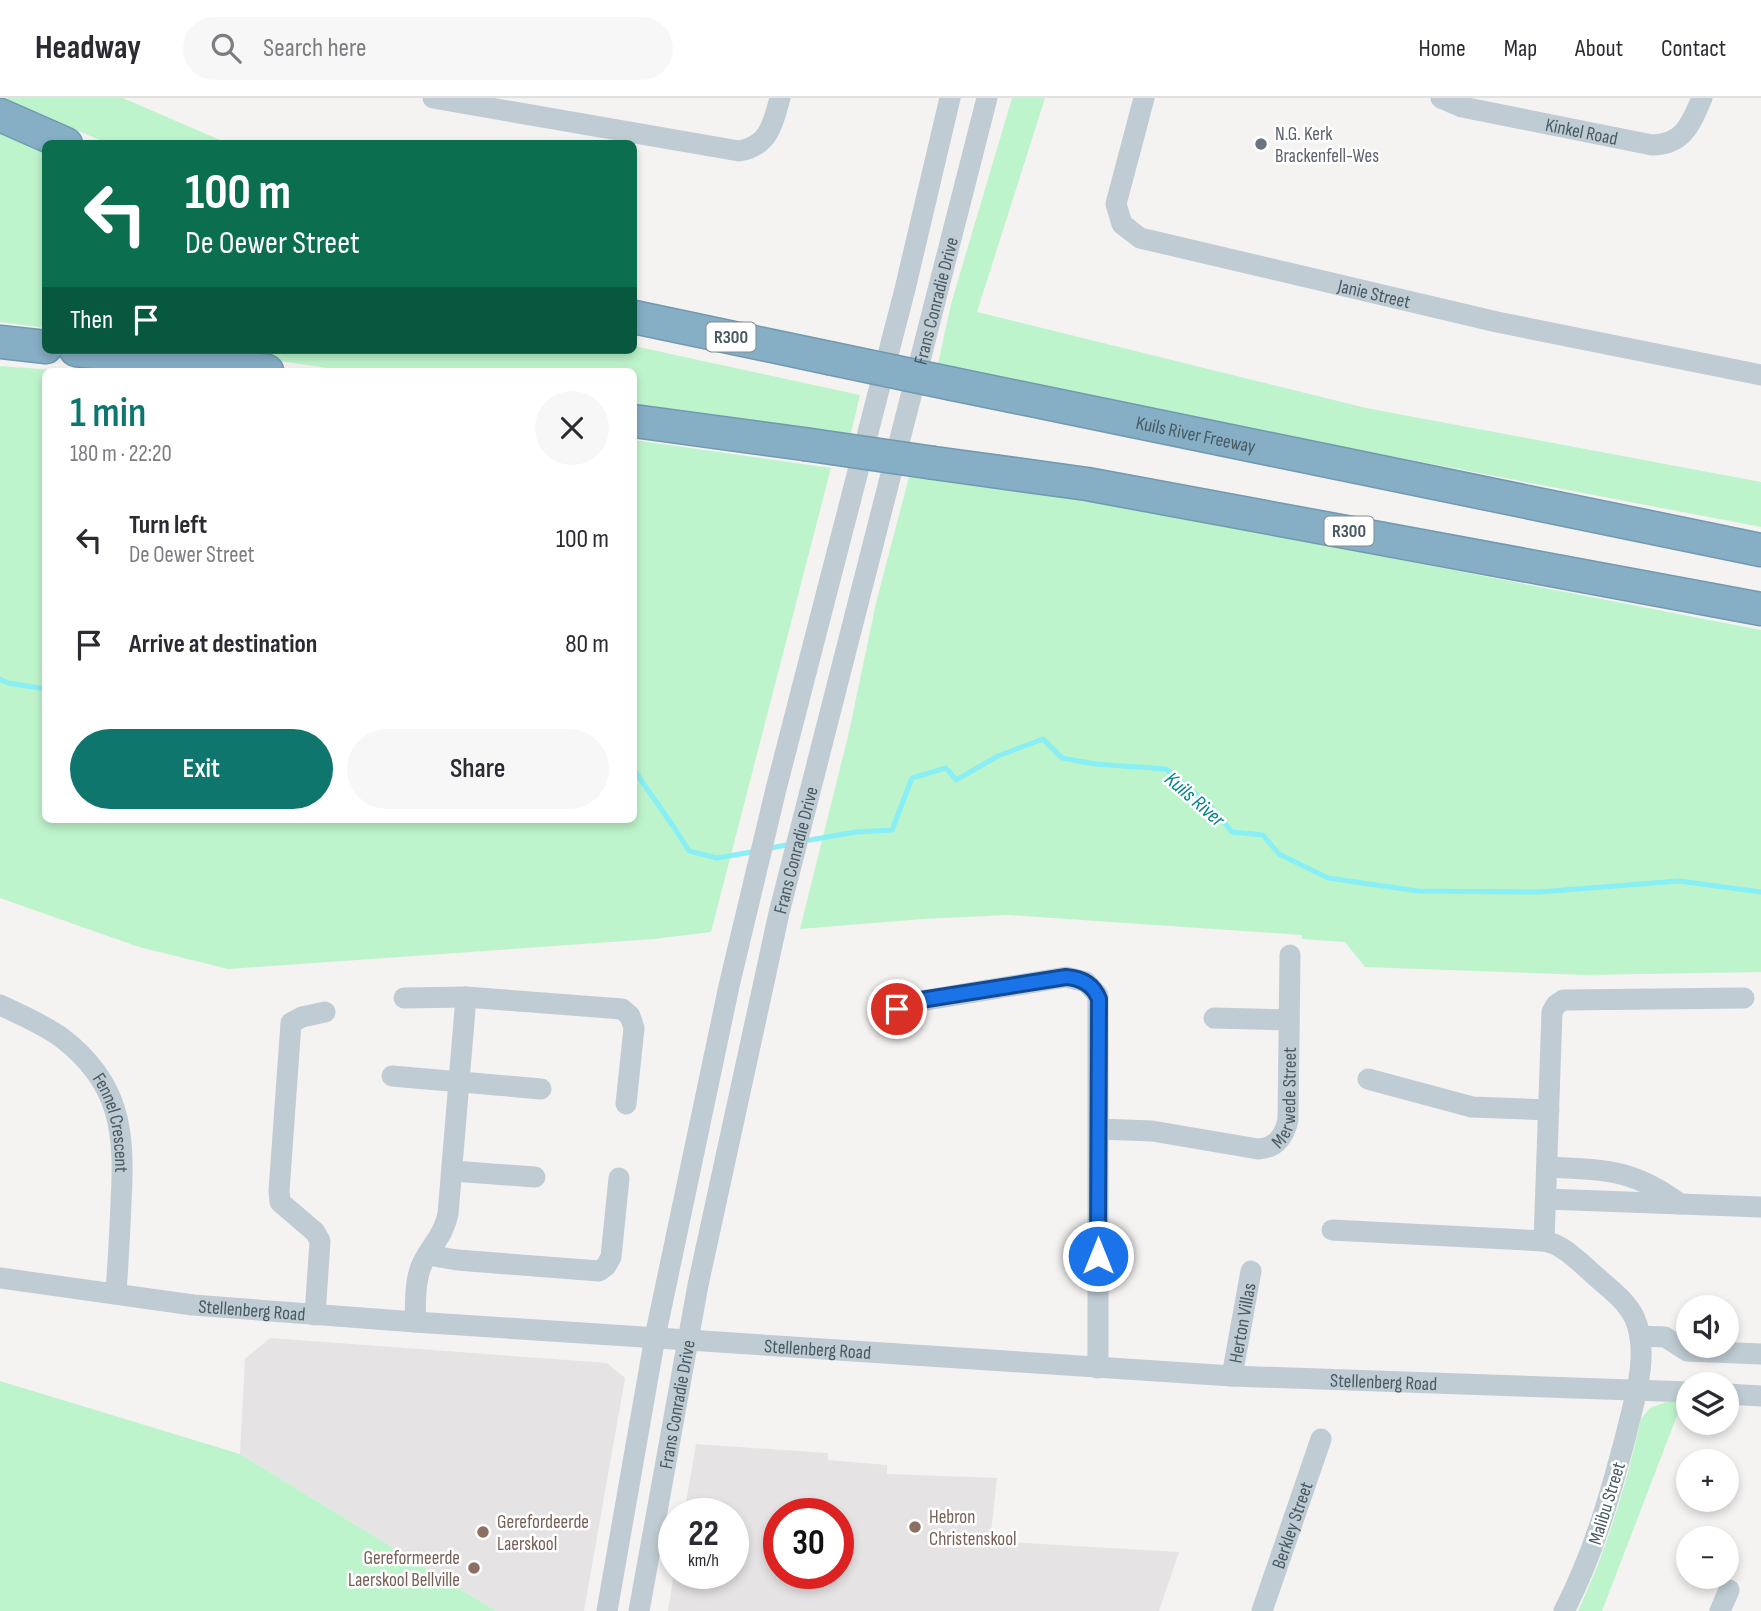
<!DOCTYPE html>
<meta charset="utf-8">
<style>
body{margin:0;font-family:"Sofia Sans Condensed",sans-serif;background:#f7f7f7;color:#2b2b33;height:100vh;display:flex;flex-direction:column;font-size:26px;white-space:nowrap}
*{box-sizing:border-box;margin:0}
p{font-size:23px;color:#7c7c81}
.icon{flex:none;width:38px;height:38px;fill:none;stroke:currentColor;stroke-width:2;stroke-linecap:round;stroke-linejoin:round}
.map{position:relative;flex:1;overflow:hidden}
.details{position:absolute;left:42px;top:270px;width:595px;height:455px;display:flex;flex-direction:column;background:#fff;border-radius:10px;box-shadow:0 4px 10px #0003}
.details>*{flex:none}
.banner{position:absolute;left:42px;top:42px;width:595px;height:214px;border-radius:10px;box-shadow:0 4px 10px #0003;background:#0b6e4f;color:#fff;overflow:hidden}
.tools{position:absolute;left:1676px;top:1197px;display:grid;gap:14px}
.tools a{display:grid;place-items:center;width:63px;height:63px;border-radius:50%;background:#fff;box-shadow:0 4px 10px #0003;font-size:35px}
.speed{position:absolute;left:658px;top:1400px;display:flex;gap:14px;font-size:35px;font-weight:700;text-align:center}
.speed>*{display:grid;place-content:center;width:91px;height:91px;border-radius:50%;background:#fff;box-shadow:0 4px 10px #0003;line-height:1}
.speed small{font-size:18px;font-weight:400}
.speed .limit{border:10px solid #d22;background:#fff;color:#111}
.pin{position:absolute;display:grid;place-items:center;width:60px;height:60px;color:#fff;margin:-30px;border:4px solid #fff;border-radius:50%;box-shadow:0 2px 7px #0007}
.me{position:absolute;width:77px;margin:-38px;rotate:0deg;stroke-linejoin:round;filter:drop-shadow(0 0 5px #0008)}
.turn{display:flex;align-items:center;gap:24px;height:147px;padding:0 28px;font-size:32px}
.turn .icon{width:91px;height:91px;stroke-width:2.5}
.turn b{display:block;font-size:49px;line-height:60px}
.then{display:flex;align-items:center;height:66px;padding:0 28px;background:#0003;gap:14px;font-size:26px}
.round{display:grid;place-items:center;flex:none;width:74px;height:74px;border-radius:37px;background:#f7f7f7}
.headline{display:flex;align-items:center;justify-content:space-between;height:119px;padding:0 28px}
h1{font-size:42px;font-weight:600;line-height:52px;color:#0f766e}
.primary-button{display:flex;gap:14px;margin-top:auto;padding:14px 28px}
.primary-button a{flex:1;height:80px;border-radius:42px;background:#0f766e;color:#fff;font-size:28px;font-weight:600;line-height:80px;text-align:center}
.primary-button a+a{background:#f7f7f7;color:#2b2b33}
ul{padding:0;list-style:none}
li{display:flex;align-items:center;gap:21px;height:105px;padding:0 28px}
li div{flex:1}
li b{display:block;font-size:26px}
li em{font-style:normal}
header{display:flex;align-items:center;gap:42px;box-sizing:border-box;height:98px;padding:0 35px;background:#fff;border-bottom:2px solid #e1e1e2}
header strong{font-size:33px}
nav{display:flex;gap:38px;margin-inline-start:auto;font-size:24px}
.search{width:490px;height:63px;background:#f7f7f7;display:flex;align-items:center;gap:18px;box-sizing:border-box;padding:0 24px;border-radius:38px;color:#7c7c81;font-size:26px}
.map>svg:first-child{display:block}
.education{fill:#e6e3e5;fill-rule:evenodd}
.green{fill:#bef4cb}
.lines{fill:none;stroke-linecap:round;stroke-linejoin:round}
.stream{stroke:#87eff5;stroke-width:5}
.highway-casing{stroke:#7199b1;stroke-width:35}
.minor{stroke:#bfccd3;stroke-width:21}
.highway{stroke:#86aec5;stroke-width:32}
.highway-bridge-casing{stroke:#7199b1;stroke-width:35;stroke-linecap:butt}
.highway-bridge{stroke:#86aec5;stroke-width:32}
.route-casing{stroke:#114b97;stroke-width:18}
.route{stroke:#1a73e8;stroke-width:12}
.worship-dot{fill:#6b7280;stroke:#fff;stroke-width:2.5}
.education-dot{fill:#8d6e63;stroke:#fff;stroke-width:2.5}
.labels{text-anchor:middle;stroke-width:5;stroke-linejoin:round;paint-order:stroke}
.shield{fill:#fff;stroke:#7f8b91;stroke-width:2}
.shield-label{font-size:18px;font-weight:bold;fill:#485962}
.street-label{font-size:19px;fill:#485962;stroke:#fff}
.worship-label{font-size:19px;fill:#5b616d;stroke:#fff;text-anchor:start}
.education-label{font-size:19px;fill:#785e54;stroke:#fff;text-anchor:start}
.water-label{font-size:21px;font-style:italic;fill:#058189;stroke:#fff}
</style>
<header>
<strong>Headway</strong>
<div class="search"><svg class="icon" aria-label="search" viewBox="0 0 24 24"><circle cx="10" cy="10" r="6"/><path d="M15 15l6 6"/></svg>Search here</div>
<nav><a>Home</a><a>Map</a><a>About</a><a>Contact</a></nav>
</header>
<div class="map">
<svg width="1761" height="1513" viewBox="0 0 1761 1513">
<rect width="100%" height="100%" fill="#f5f2f2"/>
<g class="education">
<path d="M270 1240 607 1265 625 1280 584 1513H496L240 1356 245 1261Z"/>
<path d="M696 1346 828 1355V1362L887 1367V1376L997 1380 990 1443 1179 1454 1159 1513H668L674 1475H733V1416H684ZM779 1416H838V1475H779Z"/>
</g>
<g class="green">
<path d="M0 0H123L227 45H107Z"/>
<path d="M1012 0H1045L977 214 1366 310 1761 384V429L1118 306 938 266 951 206Z"/>
<path d="M0 35 45 53V230L0 224Z"/>
<path d="M634 248 860 297 850 339 634 306V273H349L200 252H634Z"/>
<path d="M0 268 68 273H46V721H634V342L831 370 711 834 654 841 228 871 139 849 0 800Z"/>
<path d="M909 379 1118 407 1761 532V874L1585 877 1365 869 1345 844 1302 841V837L1007 817 923 821 800 831 849 634 876 505Z"/>
<path d="M0 1283 240 1356 496 1513H0Z"/>
<path d="M1666 1304H1679L1678 1315 1602 1513H1578C1607 1451 1626 1388 1641 1321L1650 1310Z"/>
</g>
<g class="lines">
<g class="stream">
<path d="M0 581 8 585 46 591"/>
<path d="M634 672 675 731 689 753 717 760 757 753"/>
<path d="M804 743 856 734 892 732 912 680 946 670 956 682 998 658 1043 641 1062 660 1095 666 1166 671 1212 710 1232 734 1263 737 1279 756 1328 780 1418 793 1539 794 1679 783 1761 794"/>
<path d="M766 751 791 746"/>
</g>
<defs>
<g id="highway">
<path d="M0 17 66 46"/>
<path d="M634 219 829 260"/>
<path d="M0 244 46 249"/>
<path d="M76 252 267 273"/>
<path id="s9" d="M953 286 1761 452"/>
<path d="M634 323 804 346"/>
<path d="M934 365 1087 386 1761 511"/>
</g>
</defs>
<use href="#highway" class="highway-casing"/>
<g class="minor">
<path d="M433 0 739 53C769 48 773 26 780 0"/>
<path id="s1" d="M1144 0 1116 106 1122 126 1140 140 1497 224 1761 277"/>
<path id="s2" d="M1441 0 1462 9 1652 47C1684 47 1691 25 1702 0"/>
<path d="M404 900 466 899 622 911 630 918 634 930 626 1006"/>
<path id="s3" d="M0 907C21 917 43 926 62 940 121 985 125 1035 121 1104 120 1134 118 1165 116 1195"/>
<path d="M897 911 921 903 1066 879 1086 884 1098 897V1270"/>
<path d="M1214 920 1289 922"/>
<path d="M392 978 541 991"/>
<path d="M1368 981 1472 1009 1549 1012"/>
<path id="s4" d="M1099 1031 1152 1033 1258 1051C1276 1050 1284 1039 1288 1022L1290 857"/>
<path d="M1547 1069C1604 1072 1632 1070 1680 1106"/>
<path d="M453 1073 535 1079"/>
<path d="M1546 1101 1761 1109"/>
<path d="M1332 1132 1544 1143C1564 1147 1577 1162 1592 1175 1607 1189 1627 1202 1635 1221 1650 1257 1634 1302 1626 1337 1610 1398 1593 1457 1564 1513"/>
<path d="M1544 1143 1552 914 1556 907 1563 902 1744 900"/>
<path d="M428 1157 457 1162 599 1173 606 1168 611 1159 619 1080"/>
<path id="s5" d="M0 1180 193 1207 415 1224 1232 1278 1689 1294"/>
<path d="M315 1217 320 1143 315 1134 280 1104 279 1093 291 925 302 919 325 914"/>
<path d="M415 1224C416 1205 414 1182 423 1164 432 1147 444 1136 448 1116L466 899"/>
<path d="M1640 1238 1665 1239 1687 1253 1761 1256"/>
<path id="s6" d="M1232 1278 1251 1173"/>
<path d="M1727 1296 1761 1298"/>
<path d="M607 1513 655 1239 729 888 776 691 905 191 950 0"/>
<path id="s7" d="M639 1513 698 1187 779 815 987 0"/>
<path id="s8" d="M1262 1513 1321 1341"/>
<path d="M1720 1513 1729 1492"/>
</g>
<use href="#highway" class="highway"/>
<defs>
<g id="highway-bridge">
<path d="M829 260 953 286"/>
<path d="M804 346 934 365"/>
</g>
</defs>
<use href="#highway-bridge" class="highway-bridge-casing"/>
<use href="#highway-bridge" class="highway-bridge"/>
</g>
<g class="lines">
<defs>
<path id="route" d="M897 911 921 902 1066 879C1081 880 1093 886 1099 901L1098 1158"/>
</defs>
<use href="#route" class="route-casing"/>
<use href="#route" class="route"/>
</g>
<circle class="worship-dot" cx="1261" cy="46" r="7"/>
<g class="education-dot">
<circle cx="915" cy="1429" r="7"/>
<circle cx="483" cy="1434" r="7"/>
<circle cx="474" cy="1470" r="7"/>
</g>
<g class="labels">
<g class="shield">
<rect x="706.5" y="224.5" width="49" height="29" rx="5"/>
<rect x="1324.5" y="418.5" width="49" height="29" rx="5"/>
</g>
<g class="shield-label">
<text x="731" y="245">R300</text>
<text x="1349" y="439">R300</text>
</g>
<g class="street-label">
<text dy="7" stroke="none"><textPath href="#s2" startOffset="145">Kinkel Road</textPath></text>
<text dy="7" stroke="none"><textPath href="#s1" startOffset="394">Janie Street</textPath></text>
<text dy="7" stroke="none"><textPath href="#s7" startOffset="1344">Frans Conradie Drive</textPath></text>
<text dy="7" stroke="none"><textPath href="#s9" startOffset="248">Kuils River Freeway</textPath></text>
<text dy="7" stroke="none"><textPath href="#s7" startOffset="777">Frans Conradie Drive</textPath></text>
<text dy="7" stroke="none"><textPath href="#s4" startOffset="228">Merwede Street</textPath></text>
<text dy="7" stroke="none"><textPath href="#s3" startOffset="173">Fennel Crescent</textPath></text>
<text dy="7" stroke="none"><textPath href="#s5" startOffset="254">Stellenberg Road</textPath></text>
<text dy="7" stroke="none"><textPath href="#s6" startOffset="54">Herton Villas</textPath></text>
<text dy="7" stroke="none"><textPath href="#s5" startOffset="821">Stellenberg Road</textPath></text>
<text dy="7" stroke="none"><textPath href="#s5" startOffset="1388">Stellenberg Road</textPath></text>
<text dy="7" stroke="none"><textPath href="#s7" startOffset="210">Frans Conradie Drive</textPath></text>
<text transform="translate(1606 1405) rotate(-73)" y="7">Malibu Street</text>
<text dy="7" stroke="none"><textPath href="#s8" startOffset="91">Berkley Street</textPath></text>
</g>
<g class="worship-label">
<text x="1275" y="42">N.G. Kerk<tspan x="1275" dy="22">Brackenfell-Wes</tspan></text>
</g>
<g class="education-label">
<text x="929" y="1425">Hebron<tspan x="929" dy="22">Christenskool</tspan></text>
<text x="497" y="1430">Gerefordeerde<tspan x="497" dy="22">Laerskool</tspan></text>
<text x="460" y="1466" text-anchor="end">Gereformeerde<tspan x="460" dy="22">Laerskool Bellville</tspan></text>
</g>
<g class="water-label">
<text transform="translate(1195 701) rotate(41)" y="7">Kuils River</text>
</g>
</g>
</svg>
<div class="tools">
<a><svg class="icon" aria-label="sound" viewBox="0 0 24 24"><path d="M4 9h4l5-4v14l-5-4H4zM17 9q2 3 0 6"/></svg></a>
<a><svg class="icon" aria-label="layers" viewBox="0 0 24 24"><path d="M12 4l9 5-9 5-9-5zM3 14l9 5 9-5"/></svg></a>
<a>+</a>
<a>−</a>
</div>
<div class="speed"><div>22<small>km/h</small></div><div class="limit">30</div></div>
<div class="pin" style="left:897px;top:911px;background:#d93025"><svg class="icon" aria-label="arrive" viewBox="0 0 24 24"><path d="M6 21V4h12l-3 4 3 4H6"/></svg></div>
<svg class="me" style="left:1098px;top:1158px" viewBox="-20 -20 40 40"><circle r="17" fill="#1a73e8" stroke="#fff" stroke-width="3"/><path d="M0-11L8 9 0 5-8 9z" fill="#fff"/></svg>
<div class="banner">
<div class="turn"><svg class="icon" aria-label="left" viewBox="0 0 24 24"><path d="M17 20v-9H6M10 6l-5 5 5 5"/></svg><div><b>100 m</b>De Oewer Street</div></div>
<div class="then">Then<svg class="icon" aria-label="arrive" viewBox="0 0 24 24"><path d="M6 21V4h12l-3 4 3 4H6"/></svg></div>
</div>
<section class="details">
<div class="headline"><div><h1>1 min</h1><p>180 m · 22:20</p></div><a class="round"><svg class="icon" aria-label="close" viewBox="0 0 24 24"><path d="M6 6l12 12M18 6L6 18"/></svg></a></div>
<ul>
<li><svg class="icon" aria-label="left" viewBox="0 0 24 24"><path d="M17 20v-9H6M10 6l-5 5 5 5"/></svg><div><b>Turn left</b><p>De Oewer Street</p></div><em>100 m</em></li>
<li><svg class="icon" aria-label="arrive" viewBox="0 0 24 24"><path d="M6 21V4h12l-3 4 3 4H6"/></svg><div><b>Arrive at destination</b></div><em>80 m</em></li>
</ul>
<div class="primary-button"><a>Exit</a><a>Share</a></div>
</section>
</div>
